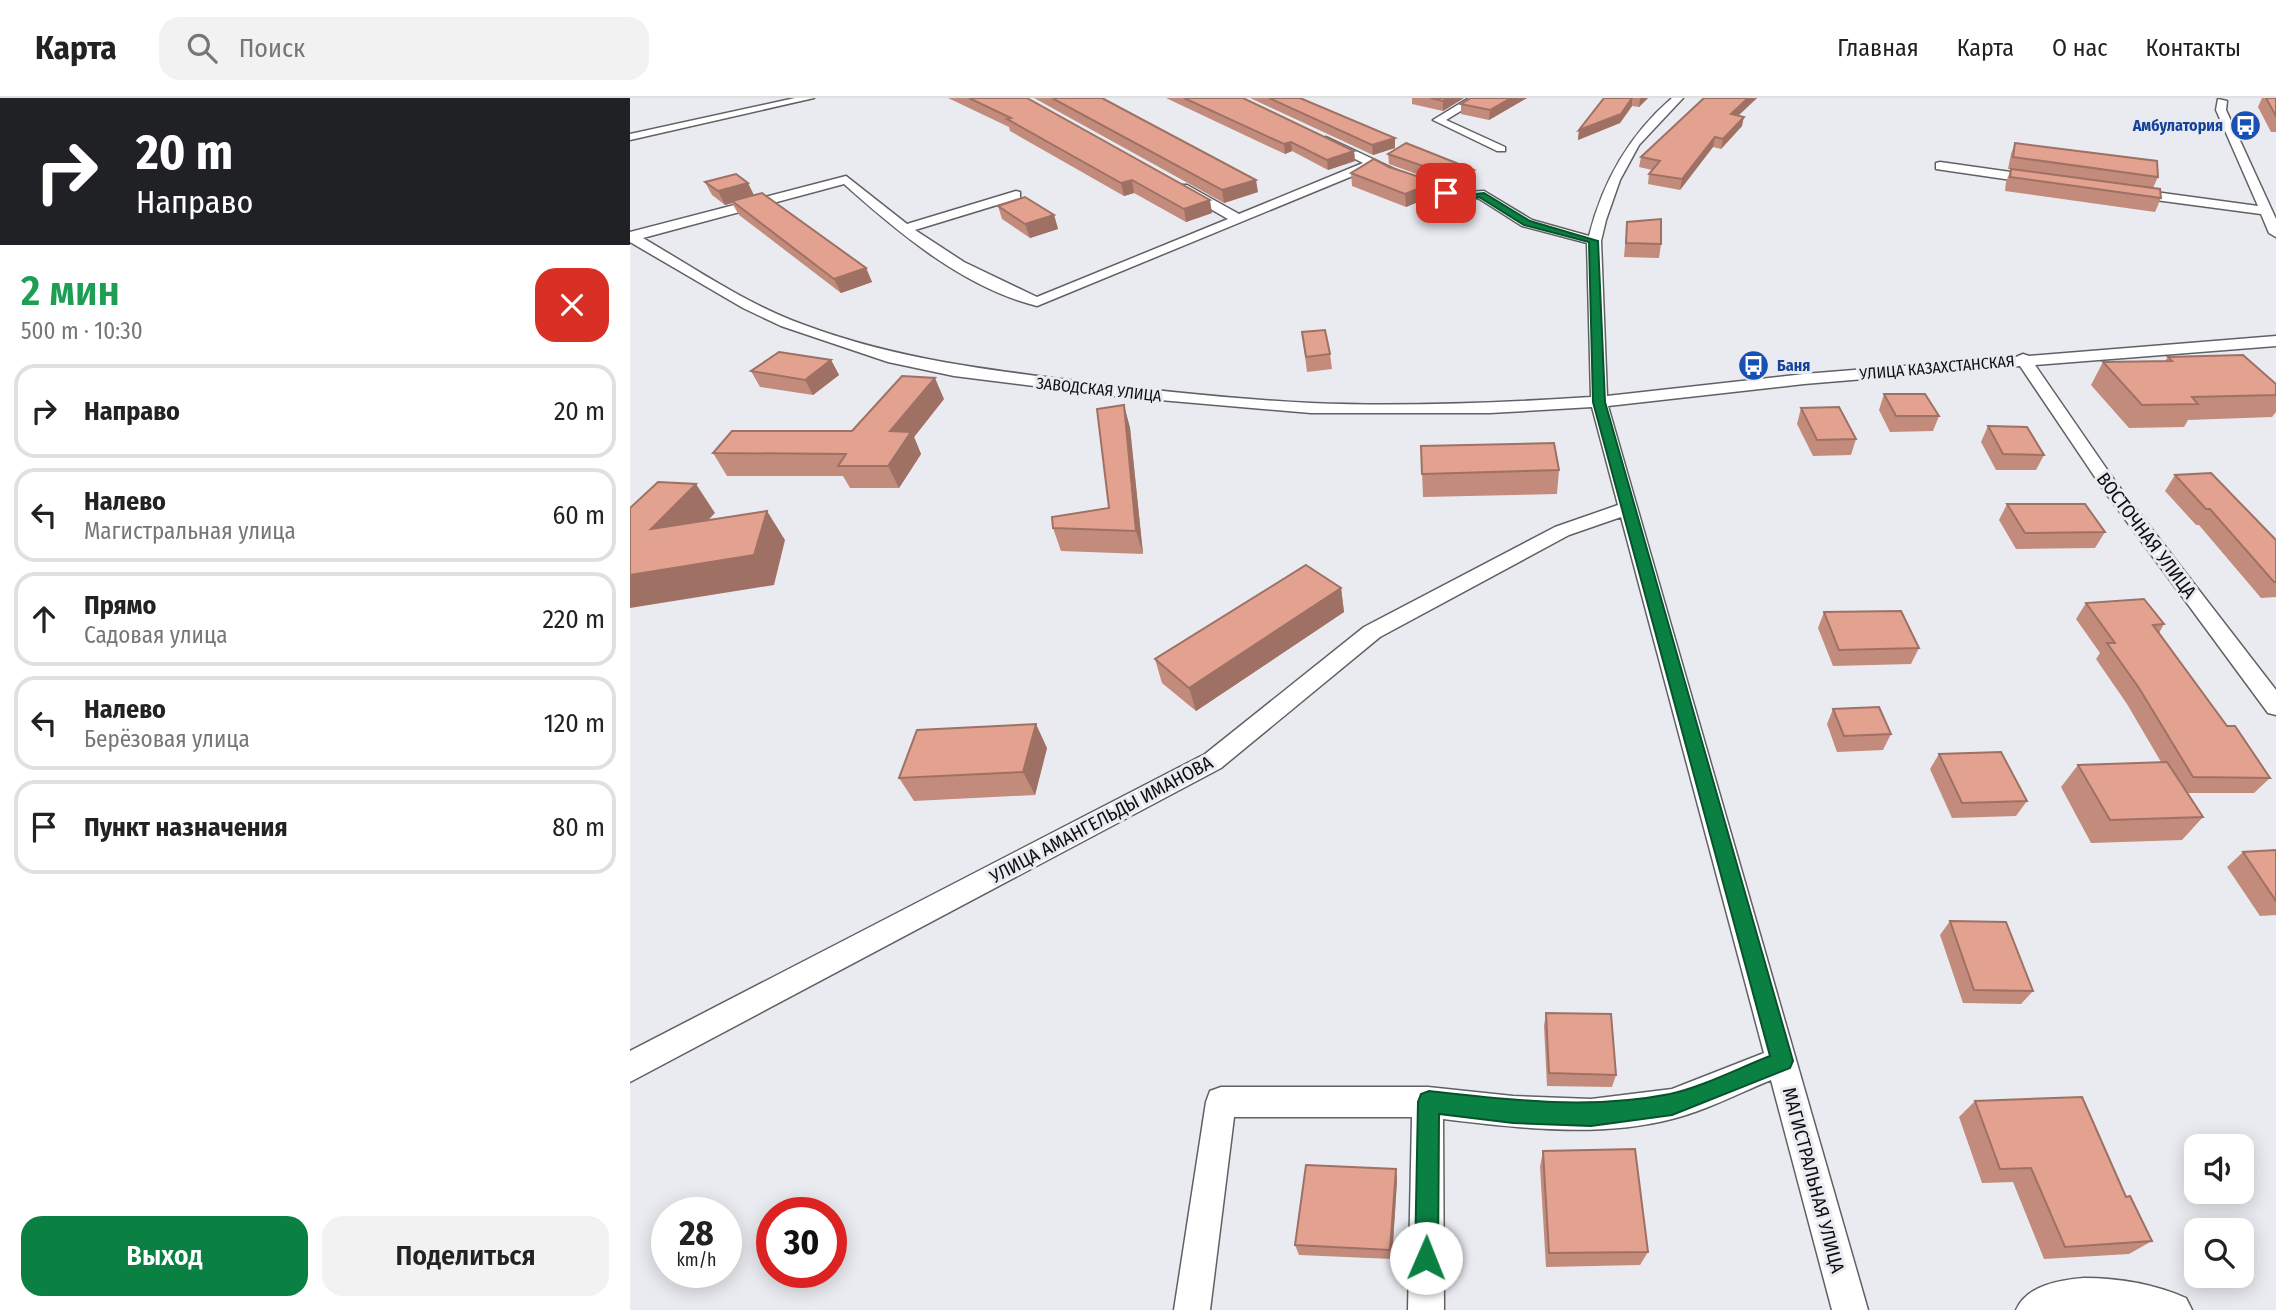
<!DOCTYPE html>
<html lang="ru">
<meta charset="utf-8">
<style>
body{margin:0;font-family:"Fira Sans Condensed",sans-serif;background:#f2f2f2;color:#222;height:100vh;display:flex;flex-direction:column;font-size:26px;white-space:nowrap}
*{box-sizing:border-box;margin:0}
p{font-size:23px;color:#767676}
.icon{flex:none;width:38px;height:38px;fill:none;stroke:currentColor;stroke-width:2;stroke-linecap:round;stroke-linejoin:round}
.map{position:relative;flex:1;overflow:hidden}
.panel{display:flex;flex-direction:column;background:#fff;width:630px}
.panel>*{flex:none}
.banner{background:#202124;color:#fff;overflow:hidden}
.controls{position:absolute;left:1554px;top:1036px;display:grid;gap:14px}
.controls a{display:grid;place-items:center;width:70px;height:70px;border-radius:14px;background:#fff;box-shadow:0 4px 18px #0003;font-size:35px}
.speed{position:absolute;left:21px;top:1099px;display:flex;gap:14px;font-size:35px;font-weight:700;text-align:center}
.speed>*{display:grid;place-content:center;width:91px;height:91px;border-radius:50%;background:#fff;box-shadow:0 4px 18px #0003;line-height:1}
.speed small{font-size:18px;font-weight:400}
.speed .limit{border:10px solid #d22;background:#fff;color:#111}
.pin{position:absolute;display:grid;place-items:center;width:60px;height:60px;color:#fff;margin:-30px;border-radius:14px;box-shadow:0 4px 10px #0006}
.me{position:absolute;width:77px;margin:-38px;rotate:1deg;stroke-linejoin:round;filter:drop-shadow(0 0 5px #0008)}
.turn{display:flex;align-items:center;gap:24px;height:147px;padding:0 21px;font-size:32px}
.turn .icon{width:91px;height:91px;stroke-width:2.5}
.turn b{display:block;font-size:49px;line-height:60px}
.round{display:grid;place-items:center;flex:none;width:74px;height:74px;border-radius:21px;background:#f2f2f2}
.headline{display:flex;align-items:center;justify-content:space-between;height:119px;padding:0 21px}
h1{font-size:42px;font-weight:600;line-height:52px;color:#1e9e55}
.primary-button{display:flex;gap:14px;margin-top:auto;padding:14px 21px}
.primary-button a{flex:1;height:80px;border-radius:21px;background:#0b8043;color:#fff;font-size:28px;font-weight:600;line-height:80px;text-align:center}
.primary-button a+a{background:#f2f2f2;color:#222}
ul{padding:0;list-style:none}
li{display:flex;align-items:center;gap:21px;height:94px;margin:0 14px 10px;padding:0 7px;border:4px solid #e0e0e0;border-radius:21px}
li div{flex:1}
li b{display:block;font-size:26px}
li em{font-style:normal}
header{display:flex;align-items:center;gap:42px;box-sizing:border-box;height:98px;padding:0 35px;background:#fff;border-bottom:2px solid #e0e0e0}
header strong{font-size:33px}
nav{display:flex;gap:38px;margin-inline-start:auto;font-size:24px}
.search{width:490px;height:63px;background:#f2f2f2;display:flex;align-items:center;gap:18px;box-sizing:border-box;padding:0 24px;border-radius:21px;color:#767676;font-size:26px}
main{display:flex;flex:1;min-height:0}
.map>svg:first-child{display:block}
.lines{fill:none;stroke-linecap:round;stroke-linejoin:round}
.street-casing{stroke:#5f6165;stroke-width:3}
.street{fill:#fff;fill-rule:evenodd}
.wall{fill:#c38b7b}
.shaded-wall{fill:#9f7164}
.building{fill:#e3a28f;stroke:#9f7164;stroke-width:2}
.route{fill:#0b8043;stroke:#07532c;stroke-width:2}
.labels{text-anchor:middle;stroke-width:6;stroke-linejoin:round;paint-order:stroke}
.far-transit-label{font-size:16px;font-weight:bold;fill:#164399;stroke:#e9ebf0;text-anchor:end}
.far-street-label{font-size:16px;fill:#0f0f11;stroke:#e9ebf0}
.street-label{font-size:19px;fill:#0f0f11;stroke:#e9ebf0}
</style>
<header>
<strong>Карта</strong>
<div class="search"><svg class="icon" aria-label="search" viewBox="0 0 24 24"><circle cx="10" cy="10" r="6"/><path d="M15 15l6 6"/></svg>Поиск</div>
<nav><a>Главная</a><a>Карта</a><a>О нас</a><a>Контакты</a></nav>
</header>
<main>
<section class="panel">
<div class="banner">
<div class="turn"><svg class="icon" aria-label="right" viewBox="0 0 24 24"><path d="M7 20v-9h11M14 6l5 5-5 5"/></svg><div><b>20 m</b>Направо</div></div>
</div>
<div class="headline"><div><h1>2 мин</h1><p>500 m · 10:30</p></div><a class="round" style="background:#d93025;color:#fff"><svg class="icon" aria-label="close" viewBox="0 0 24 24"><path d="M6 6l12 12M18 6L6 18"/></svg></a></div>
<ul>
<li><svg class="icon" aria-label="right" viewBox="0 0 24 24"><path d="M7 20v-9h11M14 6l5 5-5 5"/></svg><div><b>Направо</b></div><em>20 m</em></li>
<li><svg class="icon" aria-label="left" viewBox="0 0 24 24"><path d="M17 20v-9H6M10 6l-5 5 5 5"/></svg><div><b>Налево</b><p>Магистральная улица</p></div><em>60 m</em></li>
<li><svg class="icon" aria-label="ahead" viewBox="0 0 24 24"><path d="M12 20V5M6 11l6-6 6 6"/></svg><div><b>Прямо</b><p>Садовая улица</p></div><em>220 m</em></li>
<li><svg class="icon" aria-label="left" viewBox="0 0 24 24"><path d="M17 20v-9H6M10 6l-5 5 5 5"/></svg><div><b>Налево</b><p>Берёзовая улица</p></div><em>120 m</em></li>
<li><svg class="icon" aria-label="arrive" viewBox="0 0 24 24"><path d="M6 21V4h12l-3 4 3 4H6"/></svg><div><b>Пункт назначения</b></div><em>80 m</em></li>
</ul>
<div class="primary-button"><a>Выход</a><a>Поделиться</a></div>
</section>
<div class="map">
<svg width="1646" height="1212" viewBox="0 0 1646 1212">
<rect width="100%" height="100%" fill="#e9ebf0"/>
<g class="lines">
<defs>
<g id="street">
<path d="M165 0H184L0 42V36Z"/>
<path d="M839 0H852L816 22 875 49V53H867L803 22Z"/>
<path d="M1042 0H1053L1009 47 990 82 976 122 971 143 977 298 1174 276 1386 259 1393 256 1399 258 1646 238V248L1405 267 1487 386 1646 592V617L1638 615 1475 394 1390 268 1174 286 978 308 1238 1212H1202L1141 982C1109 995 1075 1013 1042 1021 969 1040 887 1030 813 1021L814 1212H778L782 1019H604L580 1212H544L576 1004 580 993 591 989H798L883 998 961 1001 1042 991 1134 955 991 419 939 437 750 539 591 670 0 984V953L575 656 734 529 925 429 988 407 962 309 860 315H681L484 298 324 278 258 264 151 228 113 210 0 144V134L216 78 277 126 386 93 390 94V100L285 132 334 164 407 199 598 121 549 93V87H557L609 116 733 65 692 44 690 42 696 39 796 86 832 94 854 93 902 122 959 138C973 83 999 37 1042 0ZM742 70 808 97 832 101 848 100 892 128 957 145 961 299C868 305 774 309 681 305 600 301 519 292 439 282 342 270 252 258 161 222 109 201 61 168 13 140L214 86C269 135 334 190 407 208Z"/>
<path d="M1588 1 1597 3 1596 12 1646 121V139L1639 135 1631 116 1503 99 1497 95 1503 91 1628 108 1586 12Z"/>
<path d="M1310 64 1410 78 1416 82 1410 86 1306 71V65Z"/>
<path d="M1454 1180C1489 1180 1524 1186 1556 1200L1562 1212H1386C1397 1187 1430 1182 1454 1180Z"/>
</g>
</defs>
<use href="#street" class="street-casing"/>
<use href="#street" class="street"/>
</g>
<g class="wall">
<path d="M318 0H397L582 115 556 124 504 95 494 98 380 33 379 29Z"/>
<path d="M404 0H472L628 94 594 105Z"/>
<path d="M536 0H613L724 53 725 63 698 72 662 53 655 56Z"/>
<path d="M620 0H670L765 40V50L743 57Z"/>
<path d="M782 0H834L813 13 782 6Z"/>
<path d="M841 0H897L859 22 831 16V6Z"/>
<path d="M974 0H1018L1009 9 1002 8 990 25 948 42 949 32Z"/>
<path d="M1074 0H1127L1108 18 1112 28 1091 51 1083 49 1050 92 1018 86 1019 76 1022 72 1009 69 1011 59Z"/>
<path d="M1632 0H1646V34H1641L1628 9Z"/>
<path d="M1385 45 1528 79 1523 90 1531 100 1525 114 1375 93 1376 84 1381 71H1378L1381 56Z"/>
<path d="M758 56 844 82 825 90 759 66Z"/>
<path d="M759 69 805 84V97L776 109 722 88 721 75Z"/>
<path d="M75 84 124 97 236 170 242 184 211 195 109 117 102 105 95 107 82 97Z"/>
<path d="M368 108 424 117 428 131 400 140 372 121Z"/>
<path d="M997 124 1031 146 1029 160 994 159Z"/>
<path d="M672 234 700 256 702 271 677 274Z"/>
<path d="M1538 259 1646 286V314L1642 319 1558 322 1554 329 1499 330 1461 287 1473 264 1535 263Z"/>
<path d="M201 262 209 277 183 297 130 289 121 273Z"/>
<path d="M1254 296 1309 318 1303 333 1260 334 1249 312Z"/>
<path d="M314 301 284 339 291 356 269 390H220L213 378H97L83 355 222 333Z"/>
<path d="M494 307 500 330 513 456 431 453 423 430 479 410Z"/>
<path d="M1171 310 1226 341 1221 357 1183 358 1167 326Z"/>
<path d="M1358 328 1414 357 1406 372H1366L1351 344Z"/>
<path d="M791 348 929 372 927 396 793 399Z"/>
<path d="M1545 377 1646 442V499L1631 500 1569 427H1566L1535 393Z"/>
<path d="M1377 406 1475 434 1465 450 1386 451 1369 422Z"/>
<path d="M711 490 714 514 566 613 532 585 525 561Z"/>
<path d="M1456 505 1534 526 1529 535 1597 628 1640 680 1624 695H1557L1573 719 1552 742 1461 745 1431 689 1448 667 1531 664 1497 606 1466 561 1470 555 1446 521Z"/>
<path d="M1194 514 1289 550 1281 566 1203 568 1188 530Z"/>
<path d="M1203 611 1261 636 1253 652 1207 654 1197 626Z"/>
<path d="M417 650 405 697 284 703 269 680Z"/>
<path d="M1309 656 1397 703 1386 718 1322 720 1300 671Z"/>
<path d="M1646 752V817L1630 818 1597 769 1613 754Z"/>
<path d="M1320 823 1403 893 1391 906 1333 905 1310 837Z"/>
<path d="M916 915 986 977 982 989 917 988 914 928Z"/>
<path d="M1345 1003 1496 1099 1522 1143 1499 1156 1414 1161 1383 1084 1352 1085 1329 1019Z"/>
<path d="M913 1053 1018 1154 1010 1167 916 1169 910 1069Z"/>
<path d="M766 1071 767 1082 762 1161 669 1157 665 1147Z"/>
</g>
<g class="shaded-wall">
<path d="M818 0H834L813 13V3Z"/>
<path d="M881 0H897L859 22 860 12Z"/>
<path d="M1002 0V8L990 25 948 42 949 32Z"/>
<path d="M1010 0H1018L1009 9Z"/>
<path d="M1118 0H1127L1099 26 1101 16Z"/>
<path d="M1114 19 1112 28 1091 51 1093 41Z"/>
<path d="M1085 39 1083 49 1050 92 1052 81Z"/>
<path d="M765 40V50L743 57 742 47Z"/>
<path d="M661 44 662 53 655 56 654 46Z"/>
<path d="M724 53 725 63 698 72 697 62Z"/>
<path d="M844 72V82L825 90V79Z"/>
<path d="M502 82 504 95 494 98 491 85Z"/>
<path d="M626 82 628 94 594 105 592 92Z"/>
<path d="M805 84V97L776 109 775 96Z"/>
<path d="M118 85 125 99 95 107 88 93Z"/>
<path d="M580 102 582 115 556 124 554 111Z"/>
<path d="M424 117 428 131 400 140 395 126Z"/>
<path d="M236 170 242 184 211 195 204 181Z"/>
<path d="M201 262 209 277 183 297 175 282Z"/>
<path d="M305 280 314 301 284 339 291 356 269 390 258 368 260 333Z"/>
<path d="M494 307 500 330 513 456 506 433Z"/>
<path d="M66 386 85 415 42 460 21 431Z"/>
<path d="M137 413 155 442 144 487 0 510V477Z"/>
<path d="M711 490 714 514 566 613 559 590Z"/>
<path d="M406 626 417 650 405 697 393 674Z"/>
<path d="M766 1071 767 1082 762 1161 760 1152Z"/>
</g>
<g class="building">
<path d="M339 0H397L580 102 554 111 502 82 491 85 377 21 381 20Z"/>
<path d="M422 0H472L626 82 592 92Z"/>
<path d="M554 0H613L724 53 697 62 661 44 654 46Z"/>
<path d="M639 0H670L765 40 742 47Z"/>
<path d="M801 0H818L813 3Z"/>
<path d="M841 0H881L860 12 831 6Z"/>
<path d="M974 0H1002L991 16 949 32Z"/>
<path d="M1074 0H1118L1101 16 1114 19 1093 41 1085 39 1052 81 1019 76 1030 63 1011 59Z"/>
<path d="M1636 0H1646V18Z"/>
<path d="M776 45 844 72 825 79 758 56Z"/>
<path d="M1385 45 1527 63 1528 79 1383 59Z"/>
<path d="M744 61 759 69 805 84 775 96 721 75Z"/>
<path d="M1381 71 1530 91 1531 100 1380 79Z"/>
<path d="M106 76 118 85 88 93 75 84Z"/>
<path d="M132 95 236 170 204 181 102 103Z"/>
<path d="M395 99 424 117 395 126 368 108Z"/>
<path d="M1031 121V146L996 145 997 124Z"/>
<path d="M695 232 700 256 676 259 672 234Z"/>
<path d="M149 254 201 262 175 282 121 273Z"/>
<path d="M1613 257 1646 286V297L1562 299 1568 306 1512 307 1473 264 1542 263 1538 259Z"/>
<path d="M272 278 305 280 260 333 281 334 258 368H208L216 356 83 355 102 333H222Z"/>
<path d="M1254 296H1295L1309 318H1266Z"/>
<path d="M494 307 506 433 423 430 422 419 479 410 467 311Z"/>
<path d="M1209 309 1226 341 1187 342 1171 310Z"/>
<path d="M1358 328 1397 329 1414 357 1373 356Z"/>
<path d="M924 345 929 372 792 376 791 348Z"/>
<path d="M1581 375 1646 442V484H1644L1580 411H1576L1545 377Z"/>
<path d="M28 384 66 386 21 431 137 413 124 457 0 477V410Z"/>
<path d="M1377 406H1455L1475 434 1395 435Z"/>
<path d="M676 467 711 490 559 590 525 561Z"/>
<path d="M1514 501 1534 526 1523 527 1597 628H1605L1640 680 1563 679 1509 590 1477 545H1485L1456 505Z"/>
<path d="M1271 513 1289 550 1209 552 1194 514Z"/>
<path d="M1249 609 1261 636 1214 638 1203 611Z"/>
<path d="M406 626 393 674 269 680 287 632Z"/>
<path d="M1371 654 1397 703 1332 705 1309 656Z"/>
<path d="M1537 664 1573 719 1480 722 1448 667Z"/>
<path d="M1646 752V803L1613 754Z"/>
<path d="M1320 823 1376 824 1403 893 1344 892Z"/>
<path d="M916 915 981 916 986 977 919 975Z"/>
<path d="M1452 999 1496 1099 1500 1098 1522 1143 1435 1149 1401 1070 1370 1071 1345 1003Z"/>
<path d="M1005 1051 1018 1154 919 1155 913 1053Z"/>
<path d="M676 1067 766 1071 760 1152 665 1147Z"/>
</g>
<path class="route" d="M813 93 835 97 854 95 900 123 968 143 975 304 1163 963 1160 970 1042 1017 961 1028 883 1025 809 1016 808 1160 805 1168 796 1172 788 1168 785 1160 788 1004 791 996 799 993C879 1002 959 1012 1040 996 1072 989 1109 970 1140 958L963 304 959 144 894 127 849 99 835 102 813 97Z"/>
<defs>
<symbol id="bus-disc" viewBox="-11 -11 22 22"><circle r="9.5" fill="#1a4fb4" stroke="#e9ebf0"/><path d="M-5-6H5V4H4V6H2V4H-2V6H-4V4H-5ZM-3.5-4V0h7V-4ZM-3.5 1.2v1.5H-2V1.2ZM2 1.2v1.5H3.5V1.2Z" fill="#fff"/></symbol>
</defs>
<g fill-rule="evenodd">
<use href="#bus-disc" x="1598" y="10" width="35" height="35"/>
<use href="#bus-disc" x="1106" y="250" width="35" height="35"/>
</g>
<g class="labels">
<g class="far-transit-label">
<text x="1593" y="33">Амбулатория</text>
<text x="1147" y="273" text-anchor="start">Баня</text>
</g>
<g class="far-street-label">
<text transform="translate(1307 269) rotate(-5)" y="6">УЛИЦА КАЗАХСТАНСКАЯ</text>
<text transform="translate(469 291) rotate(6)" y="6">ЗАВОДСКАЯ УЛИЦА</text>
</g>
<g class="street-label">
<text transform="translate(1517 437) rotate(53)" y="7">ВОСТОЧНАЯ УЛИЦА</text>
<text transform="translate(471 721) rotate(-28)" y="7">УЛИЦА АМАНГЕЛЬДЫ ИМАНОВА</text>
<text transform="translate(1184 1082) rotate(75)" y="7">МАГИСТРАЛЬНАЯ УЛИЦА</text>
</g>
</g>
</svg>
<div class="controls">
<a><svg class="icon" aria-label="sound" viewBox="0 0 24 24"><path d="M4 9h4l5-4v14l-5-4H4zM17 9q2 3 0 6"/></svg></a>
<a><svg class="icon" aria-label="search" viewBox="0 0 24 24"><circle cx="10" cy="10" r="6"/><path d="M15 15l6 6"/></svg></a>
</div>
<div class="speed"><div>28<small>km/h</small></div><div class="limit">30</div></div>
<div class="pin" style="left:816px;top:95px;background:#d93025"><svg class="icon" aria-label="arrive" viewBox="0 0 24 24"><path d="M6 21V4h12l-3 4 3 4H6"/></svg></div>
<svg class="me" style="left:796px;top:1160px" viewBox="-20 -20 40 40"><circle r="19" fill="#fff"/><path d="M0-13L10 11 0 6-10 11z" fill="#0b8043"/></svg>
</div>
</main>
